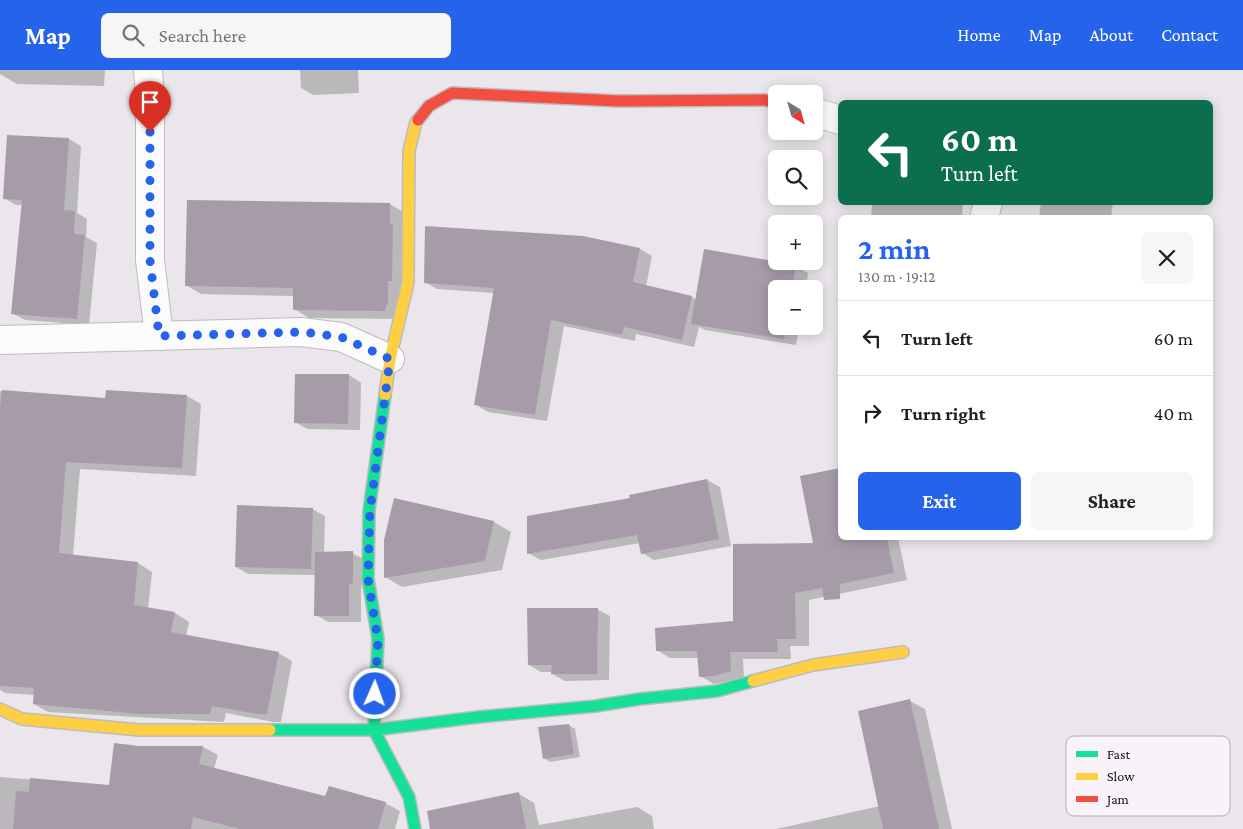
<!DOCTYPE html>
<meta charset="utf-8">
<style>
body{margin:0;font-family:"Crimson Pro",serif;background:#f6f6f6;color:#202124;height:100vh;display:flex;flex-direction:column;font-size:19px;white-space:nowrap}
*{box-sizing:border-box;margin:0}
p{font-size:16px;color:#757577}
.icon{flex:none;width:28px;height:28px;fill:none;stroke:currentColor;stroke-width:2;stroke-linecap:round;stroke-linejoin:round}
.map{position:relative;flex:1;overflow:hidden}
.drawer{position:absolute;left:838px;top:145px;width:375px;height:325px;display:flex;flex-direction:column;background:#fff;border-radius:8px;box-shadow:0 2px 12px #0003}
.drawer>*{flex:none}
.banner{position:absolute;left:838px;top:30px;width:375px;height:105px;border-radius:8px;box-shadow:0 2px 12px #0003;background:#0b6e4f;color:#fff;overflow:hidden}
.needle{width:32px;rotate:143deg}
.controls{position:absolute;left:768px;top:15px;display:grid;gap:10px}
.controls a{display:grid;place-items:center;width:55px;height:55px;border-radius:8px;background:#fff;box-shadow:0 2px 12px #0003;font-size:25px}
.pin{position:absolute;display:grid;place-items:center;width:42px;height:42px;color:#fff;margin:-51px -21px;border-radius:50% 50% 50% 0;rotate:-45deg;box-shadow:0 0 5px #0007}
.pin .icon{rotate:45deg}
.me{position:absolute;width:55px;margin:-28px;rotate:2deg;stroke-linejoin:round;filter:drop-shadow(0 0 4px #0008)}
.turn{display:flex;align-items:center;gap:18px;height:105px;padding:0 20px;font-size:22px}
.turn .icon{width:65px;height:65px;stroke-width:2.5}
.turn b{display:block;font-size:35px;line-height:42px}
.round{display:grid;place-items:center;flex:none;width:52px;height:52px;border-radius:8px;background:#f6f6f6}
.overview{display:flex;align-items:center;justify-content:space-between;height:85px;padding:0 20px}
h1{font-size:30px;font-weight:700;line-height:38px;color:#2563eb}
.cta{display:flex;gap:10px;margin-top:auto;padding:10px 20px}
.cta a{flex:1;height:58px;border-radius:8px;background:#2563eb;color:#fff;font-size:20px;font-weight:700;line-height:58px;text-align:center}
.cta a+a{background:#f6f6f6;color:#202124}
ul{padding:0;list-style:none}
li{display:flex;align-items:center;gap:15px;height:75px;padding:0 20px;border-top:1px solid #e0e0e0}
li div{flex:1}
li b{display:block;font-size:19px}
li em{font-style:normal}
header{display:flex;align-items:center;gap:30px;box-sizing:border-box;height:70px;padding:0 25px;background:#2563eb;color:#fff}
header strong{font-size:24px}
nav{display:flex;gap:28px;margin-inline-start:auto;font-size:18px}
.search{width:350px;height:45px;background:#f6f6f6;display:flex;align-items:center;gap:12px;box-sizing:border-box;padding:0 18px;border-radius:8px;color:#757577;font-size:19px}
.map>svg:first-child{display:block}
.shadow{fill:#0003}
.building{fill:#a79baa}
.lines{fill:none;stroke-linecap:round;stroke-linejoin:round}
.street-casing{stroke:#bebbbf;stroke-width:30}
.fast-casing{stroke:#bebbbf;stroke-width:14}
.slow-casing{stroke:#bebbbf;stroke-width:14}
.jam-casing{stroke:#bebbbf;stroke-width:14}
.street{stroke:#fcfbfc;stroke-width:28}
.fast{stroke:#16e098;stroke-width:11}
.slow{stroke:#ffcf43;stroke-width:11}
.jam{stroke:#f24e42;stroke-width:11}
.route{stroke:#2563eb;stroke-width:9;stroke-dasharray:0 16.2}
.key{fill:#f8f2f9;stroke:#b2aeb3;stroke-width:1}
.key-label{font-size:14px;fill:#100e10}
</style>
<header>
<strong>Map</strong>
<div class="search"><svg class="icon" aria-label="search" viewBox="0 0 24 24"><circle cx="10" cy="10" r="6"/><path d="M15 15l6 6"/></svg>Search here</div>
<nav><a>Home</a><a>Map</a><a>About</a><a>Contact</a></nav>
</header>
<div class="map">
<svg width="1243" height="759" viewBox="0 0 1243 759">
<rect width="100%" height="100%" fill="#eae6eb"/>
<g class="shadow">
<path d="M0 0H105L104 16 17 14 0 4Z"/>
<path d="M300 0H358L359 23 313 25 301 18Z"/>
<path d="M69 69 81 76 77 143 87 149 86 167 97 173 89 255 25 250 12 243 23 135H16L4 128Z"/>
<path d="M872 132H963L962 148H871Z"/>
<path d="M1041 132H1113L1111 148H1039Z"/>
<path d="M390 134 405 143 401 249 309 248 294 239V226L201 224 186 215Z"/>
<path d="M583 167 640 179 652 186 646 217 692 227 696 230 705 181 796 196 808 203 806 219H776V256H799L796 275 705 260 699 257 694 277 636 264 635 271 564 256 547 351 488 342 475 334 494 223 437 219 425 212Z"/>
<path d="M349 305 361 313 360 360 307 359 295 352Z"/>
<path d="M0 321 107 329V321L187 326 201 334 196 406 80 399 73 486 138 493 152 502 148 539 175 543 189 552 186 566 278 583 292 591 281 652H273L226 643 224 652 48 642 34 634V625L5 623 0 620Z"/>
<path d="M840 399V468H898L907 510 809 530V576H790L791 589H743L744 608 714 614 700 606 699 588H670L657 580 734 553 815 474Z"/>
<path d="M707 410 720 417 731 476 654 490 642 483 640 473 541 490 528 483 631 429V426Z"/>
<path d="M395 429 494 452 511 462 502 500 402 517 385 507Z"/>
<path d="M312 439 325 446 324 483H352L365 490 361 520V552H328L316 545V505L248 504 236 497Z"/>
<path d="M597 539 610 546 609 610 565 611 552 604 553 602H541L529 595Z"/>
<path d="M910 631 925 639 952 759H776L880 736Z"/>
<path d="M569 655 575 659 580 687 550 692 544 688Z"/>
<path d="M139 677H203L218 685 214 699 326 727 385 733 400 741 395 759H0V707L110 716Z"/>
<path d="M519 724 534 733 539 755 637 737 652 746 654 759H450Z"/>
</g>
<g class="building">
<path d="M7 65 69 68 64 140 75 141 74 164 85 165 77 249 11 244 22 130 3 129Z"/>
<path d="M187 130 390 133V153L393 154 392 211H388V231L385 241 293 240V218L185 216Z"/>
<path d="M425 156 583 166 640 178 633 212 692 226 682 270 624 257 622 265 551 250 535 345 474 335 494 218 424 213Z"/>
<path d="M704 179 796 195 792 219H776V256H786L784 269 691 254Z"/>
<path d="M295 304H349L348 354 294 353Z"/>
<path d="M2 320 105 328 106 320 187 325 182 398 66 392 59 483 138 492 134 535 175 542 171 562 279 582 267 644H258L212 636 210 644H140L33 634 34 618 0 616V338Z"/>
<path d="M840 398V468H887L894 503 840 514V529L824 530 822 518 795 523 796 569H777L778 582H730L731 601 714 606 699 607 697 581H656L655 558 733 551V474L813 473 800 406Z"/>
<path d="M707 409 719 469 641 484 637 465 527 484V446L630 428 629 425Z"/>
<path d="M394 428 494 451 485 491 384 508V470Z"/>
<path d="M237 435 313 438 311 499 235 497Z"/>
<path d="M353 481V513L349 514V546H314L315 482Z"/>
<path d="M527 538H598L597 604H551L552 595H528Z"/>
<path d="M910 629 939 759H883L858 641Z"/>
<path d="M569 654 574 684 543 689 538 657Z"/>
<path d="M114 673 139 676H203L199 694 325 726 329 716 386 732 378 759H240L193 747 191 759H13L16 721 29 722 30 708 109 715Z"/>
<path d="M519 722 526 759H430L427 741Z"/>
</g>
<g class="lines">
<defs>
<g id="street">
<path d="M148 0 150 26V190L159 266"/>
<path d="M814 42 840 50"/>
<path d="M984 148 988 132"/>
<path d="M0 270 301 262 341 267 390 289"/>
</g>
<g id="fast">
<path d="M385 325 369 441 368 509 378 569 374 660 409 727 415 759"/>
<path d="M270 660H374L478 647 596 636 640 629 717 621 753 611"/>
</g>
<g id="slow">
<path d="M385 325 390 289 408 213 409 81 416 52 418 50"/>
<path d="M753 611 813 595 903 582"/>
<path d="M0 639 22 649 139 660H270"/>
</g>
<path id="jam" d="M418 50 429 36 452 23 619 31 765 30 776 33"/>
</defs>
<use href="#street" class="street-casing"/>
<use href="#fast" class="fast-casing"/>
<use href="#slow" class="slow-casing"/>
<use href="#jam" class="jam-casing"/>
<use href="#street" class="street"/>
<use href="#fast" class="fast"/>
<use href="#slow" class="slow"/>
<use href="#jam" class="jam"/>
</g>
<g class="lines">
<path class="route" d="M150 62V190L159 266 302 262 341 267 390 289 370 441 368 509 378 570 375 624"/>
</g>
<rect x="1066" y="666" width="164" height="80" rx="8" class="key"/>
<rect x="1076" y="681" width="22" height="6" fill="#16e098"/>
<rect x="1076" y="703" width="22" height="7" fill="#ffcf43"/>
<rect x="1076" y="726" width="22" height="6" fill="#f24e42"/>
<g class="key-label">
<text x="1107" y="689">Fast</text>
<text x="1107" y="711">Slow</text>
<text x="1107" y="734">Jam</text>
</g>
</svg>
<div class="controls">
<a><svg class="needle" viewBox="-14 -14 28 28"><path d="M0-13l5 13h-10z" fill="#e53935"/><path d="M0 13l5-13h-10z" fill="#757577"/></svg></a>
<a><svg class="icon" aria-label="search" viewBox="0 0 24 24"><circle cx="10" cy="10" r="6"/><path d="M15 15l6 6"/></svg></a>
<a>+</a>
<a>−</a>
</div>
<div class="pin" style="left:150px;top:62px;background:#d93025"><svg class="icon" aria-label="arrive" viewBox="0 0 24 24"><path d="M6 21V4h12l-3 4 3 4H6"/></svg></div>
<svg class="me" style="left:375px;top:624px" viewBox="-20 -20 40 40"><circle r="17" fill="#2563eb" stroke="#fff" stroke-width="3"/><path d="M0-11L8 9 0 5-8 9z" fill="#fff"/></svg>
<div class="banner">
<div class="turn"><svg class="icon" aria-label="left" viewBox="0 0 24 24"><path d="M17 20v-9H6M10 6l-5 5 5 5"/></svg><div><b>60 m</b>Turn left</div></div>
</div>
<section class="drawer">
<div class="overview"><div><h1>2 min</h1><p>130 m · 19:12</p></div><a class="round"><svg class="icon" aria-label="close" viewBox="0 0 24 24"><path d="M6 6l12 12M18 6L6 18"/></svg></a></div>
<ul>
<li><svg class="icon" aria-label="left" viewBox="0 0 24 24"><path d="M17 20v-9H6M10 6l-5 5 5 5"/></svg><div><b>Turn left</b></div><em>60 m</em></li>
<li><svg class="icon" aria-label="right" viewBox="0 0 24 24"><path d="M7 20v-9h11M14 6l5 5-5 5"/></svg><div><b>Turn right</b></div><em>40 m</em></li>
</ul>
<div class="cta"><a>Exit</a><a>Share</a></div>
</section>
</div>
